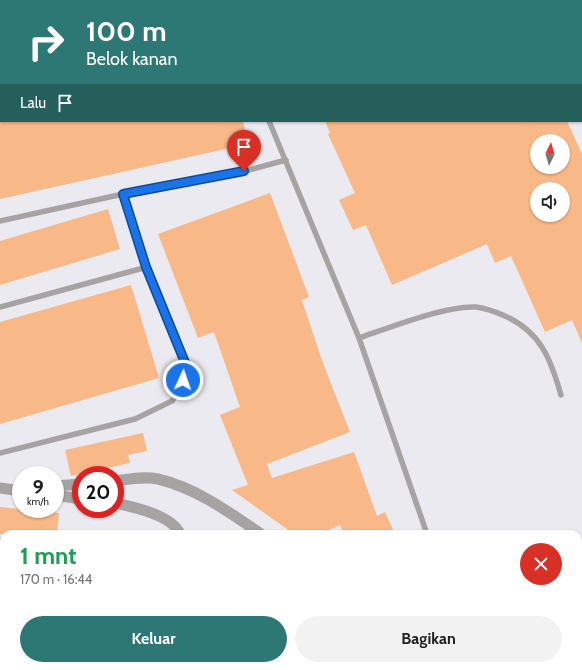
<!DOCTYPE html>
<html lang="id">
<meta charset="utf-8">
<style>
body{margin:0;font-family:Cabin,sans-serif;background:#f2f2f2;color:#202124;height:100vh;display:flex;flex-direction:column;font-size:15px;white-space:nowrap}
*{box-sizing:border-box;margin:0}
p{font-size:13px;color:#757577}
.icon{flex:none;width:22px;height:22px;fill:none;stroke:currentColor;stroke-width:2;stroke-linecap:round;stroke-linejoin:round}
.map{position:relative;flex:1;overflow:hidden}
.panel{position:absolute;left:0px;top:530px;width:582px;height:140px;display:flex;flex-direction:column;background:#fff;border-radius:12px 12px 0 0;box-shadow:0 1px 3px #0004}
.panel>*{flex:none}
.hud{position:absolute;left:0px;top:0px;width:582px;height:122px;box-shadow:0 1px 3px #0004;background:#2d7774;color:#fff;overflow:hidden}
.needle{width:26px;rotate:5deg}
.controls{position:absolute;left:530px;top:134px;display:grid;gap:8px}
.controls a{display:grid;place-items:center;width:40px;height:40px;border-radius:50%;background:#fff;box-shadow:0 1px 3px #0004;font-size:20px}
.speed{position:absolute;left:12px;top:466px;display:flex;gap:8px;font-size:20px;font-weight:700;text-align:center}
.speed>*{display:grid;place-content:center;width:52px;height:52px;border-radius:50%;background:#fff;box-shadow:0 1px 3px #0004;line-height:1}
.speed small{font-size:10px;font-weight:400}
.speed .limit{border:6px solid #d22;background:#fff;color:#111}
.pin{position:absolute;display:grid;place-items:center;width:34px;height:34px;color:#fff;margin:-41px -17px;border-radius:50% 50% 50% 0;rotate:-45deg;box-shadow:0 0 4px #0007}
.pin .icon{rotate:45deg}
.me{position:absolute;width:44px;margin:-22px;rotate:3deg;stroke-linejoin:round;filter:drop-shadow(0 0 3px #0008)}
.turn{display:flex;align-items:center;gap:14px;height:84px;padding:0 20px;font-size:18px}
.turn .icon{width:52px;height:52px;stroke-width:2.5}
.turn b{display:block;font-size:28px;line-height:34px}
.then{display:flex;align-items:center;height:38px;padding:0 20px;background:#0003;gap:8px;font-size:15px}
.round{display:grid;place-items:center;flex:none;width:42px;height:42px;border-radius:21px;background:#f2f2f2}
.head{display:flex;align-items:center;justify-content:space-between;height:68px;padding:0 20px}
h1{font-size:24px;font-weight:700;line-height:30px;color:#1e9e55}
.action{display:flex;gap:8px;margin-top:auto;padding:8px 20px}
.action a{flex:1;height:46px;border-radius:24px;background:#2d7774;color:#fff;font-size:16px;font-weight:700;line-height:46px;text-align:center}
.action a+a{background:#f2f2f2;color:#202124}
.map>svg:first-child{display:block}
.building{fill:#f9b887;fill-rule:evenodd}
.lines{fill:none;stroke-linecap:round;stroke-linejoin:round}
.lane{stroke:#a6a3a2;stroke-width:5.5}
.street{stroke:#a6a3a2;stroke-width:11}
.route-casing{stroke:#114b97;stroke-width:10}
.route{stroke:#1a73e8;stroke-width:7}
</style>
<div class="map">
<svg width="582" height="670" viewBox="0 0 582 670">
<rect width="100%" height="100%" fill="#ebeaf0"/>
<g class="building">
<path d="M0 121H243L248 144 0 199Z"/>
<path d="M325 121H567L582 154V343L572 320 545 332 511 256 495 263 487 244 392 285 366 225 353 230 339 200 355 193 328 134 330 133ZM537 141H563V167H537ZM537 189H563V215H537Z"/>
<path d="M270 193 309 297 302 300 323 363 350 432 267 464 272 478 354 452 377 516 385 512 395 534H344L340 525 320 534H294L232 490 248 485 220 415 240 407 214 332 198 338 158 234Z"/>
<path d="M108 209 120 249 0 285V241Z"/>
<path d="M131 285 159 378 0 424V322Z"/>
<path d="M143 433 147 451 128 455 130 463 71 476 65 450Z"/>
<path d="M0 507 59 513 57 534H0Z"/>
</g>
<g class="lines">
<g class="lane">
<path d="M541 0 542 1"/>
<path d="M360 1 363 0"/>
<path d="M0 91H1"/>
<path d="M581 93 582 95"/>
<path d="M269 121 359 338"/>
<path d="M0 221 123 194 230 175 286 160"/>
<path d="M0 307 147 267"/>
<path d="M0 453 135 419 172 401 179 390 186 365 147 267 123 194"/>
<path d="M427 534 359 338C388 328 447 305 476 307 486 308 496 312 505 316 541 332 551 360 561 395"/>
<path d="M316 666 325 670"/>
<path d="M428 670 431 666"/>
</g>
<g class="street">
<path d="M115 481C129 479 144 476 158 479 196 488 229 512 261 534"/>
<path d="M55 486 81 484"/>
<path d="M0 488 21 491"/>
<path d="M55 495 81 499"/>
<path d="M115 503C133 507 172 515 180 534"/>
<path d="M0 544H4"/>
<path d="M578 549 582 546"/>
<path d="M0 604 4 605"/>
<path d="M44 670 45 666"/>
<path d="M163 670 164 666"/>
</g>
</g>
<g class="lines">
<defs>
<path id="route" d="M183 380 186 365 146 267 123 194 244 171"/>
</defs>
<use href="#route" class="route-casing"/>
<use href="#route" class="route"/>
</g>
</svg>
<div class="controls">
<a><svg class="needle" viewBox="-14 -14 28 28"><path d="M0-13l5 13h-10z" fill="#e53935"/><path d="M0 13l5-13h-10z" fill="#757577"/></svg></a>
<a><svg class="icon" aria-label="sound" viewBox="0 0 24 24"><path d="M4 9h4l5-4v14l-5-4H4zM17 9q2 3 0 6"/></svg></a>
</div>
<div class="speed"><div>9<small>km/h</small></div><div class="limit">20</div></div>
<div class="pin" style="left:244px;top:171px;background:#d93025"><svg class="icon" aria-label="arrive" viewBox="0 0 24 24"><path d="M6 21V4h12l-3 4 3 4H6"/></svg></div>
<svg class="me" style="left:183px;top:380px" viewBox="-20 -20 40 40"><circle r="17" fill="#1a73e8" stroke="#fff" stroke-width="3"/><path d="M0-11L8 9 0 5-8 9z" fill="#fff"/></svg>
<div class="hud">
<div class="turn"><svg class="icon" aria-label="right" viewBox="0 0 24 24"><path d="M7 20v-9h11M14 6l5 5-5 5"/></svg><div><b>100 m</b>Belok kanan</div></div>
<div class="then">Lalu<svg class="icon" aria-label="arrive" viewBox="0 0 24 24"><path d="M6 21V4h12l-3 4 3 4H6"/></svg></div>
</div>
<section class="panel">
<div class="head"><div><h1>1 mnt</h1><p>170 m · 16:44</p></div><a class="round" style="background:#d93025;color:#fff"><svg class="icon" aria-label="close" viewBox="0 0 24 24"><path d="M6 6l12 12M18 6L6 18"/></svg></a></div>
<div class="action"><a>Keluar</a><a>Bagikan</a></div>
</section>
</div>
